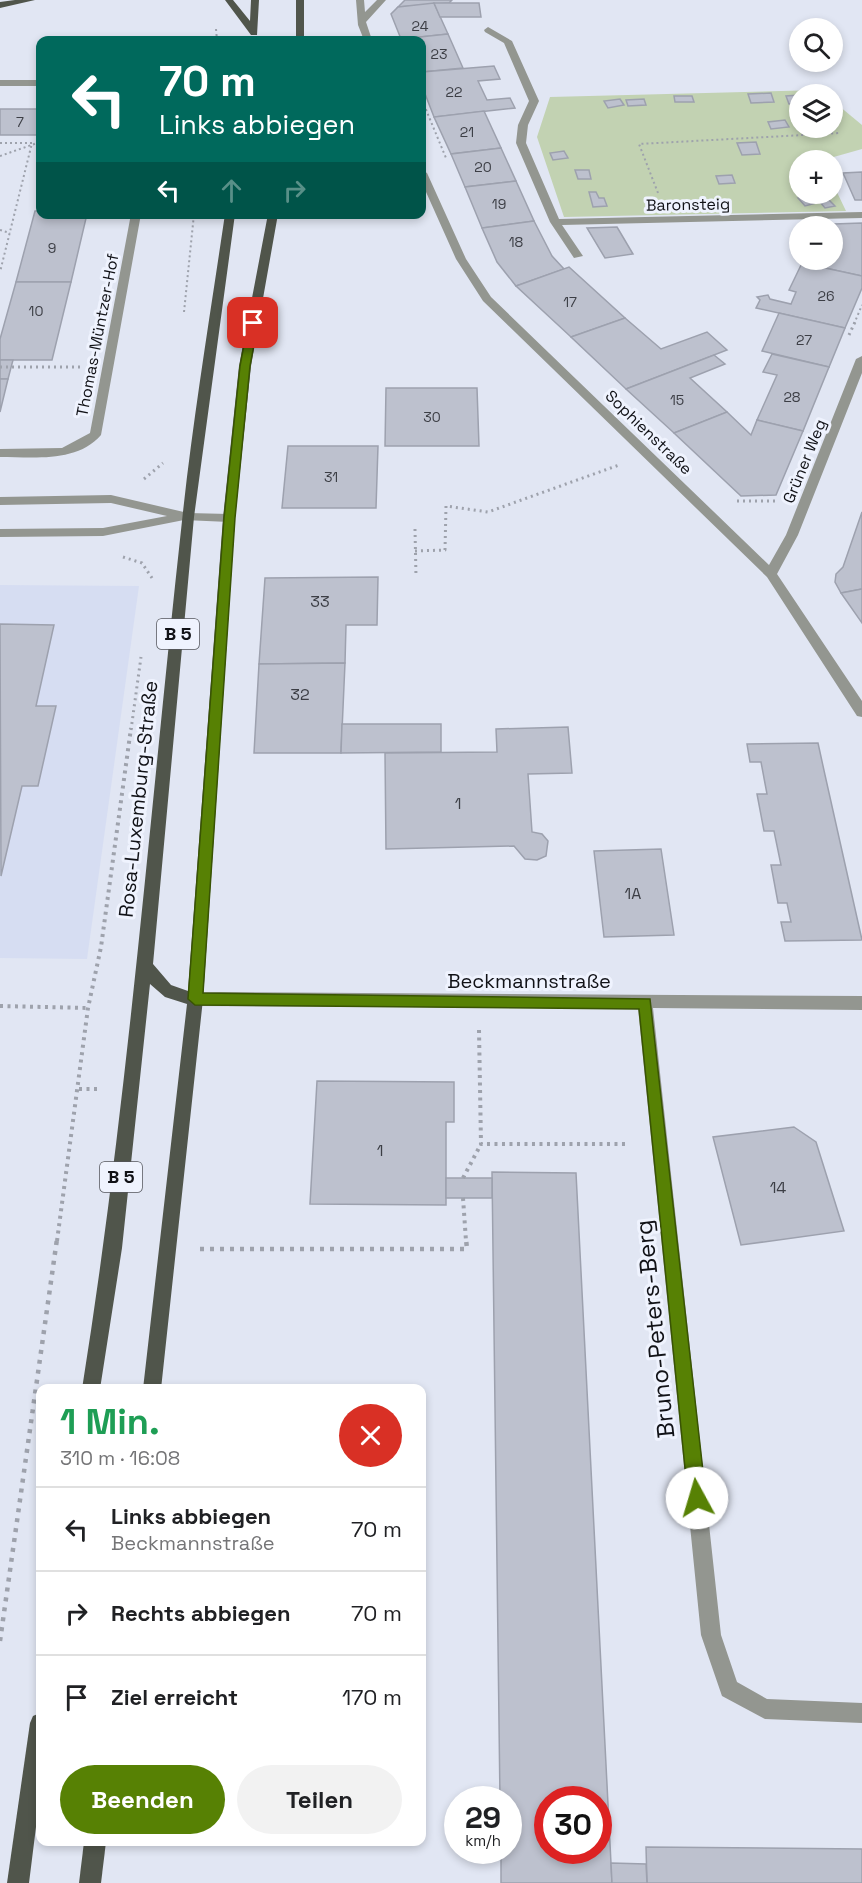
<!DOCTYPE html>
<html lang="de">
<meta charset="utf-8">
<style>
body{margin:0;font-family:"Space Grotesk",sans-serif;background:#f2f2f2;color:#202124;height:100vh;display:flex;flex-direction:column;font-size:22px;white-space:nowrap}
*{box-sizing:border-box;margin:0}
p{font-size:20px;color:#757577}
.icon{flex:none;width:33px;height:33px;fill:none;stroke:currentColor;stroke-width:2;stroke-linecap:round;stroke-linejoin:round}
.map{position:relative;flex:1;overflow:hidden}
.side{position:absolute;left:36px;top:1384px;width:390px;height:462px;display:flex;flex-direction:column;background:#fff;border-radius:12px;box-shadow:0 3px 9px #0003}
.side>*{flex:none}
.banner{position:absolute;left:36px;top:36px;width:390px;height:183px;border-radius:12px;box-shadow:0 3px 9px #0003;background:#00695c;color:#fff;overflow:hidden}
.controls{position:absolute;left:789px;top:18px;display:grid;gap:12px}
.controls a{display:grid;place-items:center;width:54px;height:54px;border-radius:50%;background:#fff;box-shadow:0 3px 9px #0003;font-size:30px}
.speed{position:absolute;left:444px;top:1786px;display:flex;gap:12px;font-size:30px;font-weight:700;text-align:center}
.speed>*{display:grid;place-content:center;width:78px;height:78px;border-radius:50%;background:#fff;box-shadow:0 3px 9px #0003;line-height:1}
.speed small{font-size:15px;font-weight:400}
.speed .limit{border:9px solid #d22;background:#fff;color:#111}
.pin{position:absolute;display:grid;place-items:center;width:51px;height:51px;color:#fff;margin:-26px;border-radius:12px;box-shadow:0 3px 9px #0006}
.me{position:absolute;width:66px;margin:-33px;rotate:354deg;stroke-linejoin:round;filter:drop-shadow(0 0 4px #0008)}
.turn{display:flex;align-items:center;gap:21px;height:126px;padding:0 24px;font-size:27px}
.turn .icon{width:78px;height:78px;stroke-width:2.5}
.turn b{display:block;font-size:42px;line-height:51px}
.lanes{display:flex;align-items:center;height:57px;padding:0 24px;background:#0003;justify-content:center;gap:30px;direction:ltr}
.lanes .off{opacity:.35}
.round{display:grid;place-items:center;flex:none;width:63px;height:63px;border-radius:32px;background:#f2f2f2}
.headline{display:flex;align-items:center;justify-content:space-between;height:102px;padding:0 24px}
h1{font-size:36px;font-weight:800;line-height:45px;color:#1e9e55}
.cta{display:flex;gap:12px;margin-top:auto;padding:12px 24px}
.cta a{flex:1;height:69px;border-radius:36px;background:#578104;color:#fff;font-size:24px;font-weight:800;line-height:69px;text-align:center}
.cta a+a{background:#f2f2f2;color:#202124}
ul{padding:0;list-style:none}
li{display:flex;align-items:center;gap:18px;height:84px;padding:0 24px;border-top:2px solid #e0e0e0}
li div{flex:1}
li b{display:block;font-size:22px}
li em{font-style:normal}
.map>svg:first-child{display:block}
.built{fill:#d6ddf2}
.green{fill:#c2d2b2}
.building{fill:#bdc1ce;stroke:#9da1ae;stroke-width:1.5;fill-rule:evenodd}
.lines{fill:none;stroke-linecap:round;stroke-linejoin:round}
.path-far3{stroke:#9ea2ac;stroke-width:2;stroke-dasharray:2 3;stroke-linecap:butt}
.path-far2{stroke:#9ea2ac;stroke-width:3;stroke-dasharray:2 4;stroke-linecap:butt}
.path-far1{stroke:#9ea2ac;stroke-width:4;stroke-dasharray:3 4.5;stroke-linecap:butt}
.path{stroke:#9ea2ac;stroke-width:4.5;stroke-dasharray:4 6;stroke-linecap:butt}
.service{fill:#939690;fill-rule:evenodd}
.minor{fill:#939690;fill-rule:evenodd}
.primary{fill:#50554b;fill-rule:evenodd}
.route{fill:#578104;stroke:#395403;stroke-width:1.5}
.labels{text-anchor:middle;stroke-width:6;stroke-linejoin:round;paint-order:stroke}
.far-number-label{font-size:14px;fill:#3c3e45}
.far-street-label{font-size:16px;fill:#111217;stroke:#eff3fe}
.number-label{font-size:16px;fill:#3c3e45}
.shield{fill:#eff3fe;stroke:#54565c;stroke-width:1.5}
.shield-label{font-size:18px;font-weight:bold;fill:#111217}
.street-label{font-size:20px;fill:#111217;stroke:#eff3fe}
.near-street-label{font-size:24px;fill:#111217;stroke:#eff3fe}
</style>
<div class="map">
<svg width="862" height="1883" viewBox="0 0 862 1883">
<rect width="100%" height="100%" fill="#e1e6f3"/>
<path class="built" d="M0 585 139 586 87 959 0 958Z"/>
<path class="green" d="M821 90 826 94H800V128H832L833 101 862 125V149L823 160H800V194H832L833 184 846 211 564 217 537 137 550 97Z"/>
<g class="building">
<path d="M405 0H452L449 3 398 7Z"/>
<path d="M434 3 448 34 401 39 391 14 398 7Z"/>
<path d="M434 3H479L481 17H440Z"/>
<path d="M448 34 463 68 422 72V40L401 39Z"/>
<path d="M494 66 500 79 478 81 487 100 510 98 515 108 434 117 422 86V72Z"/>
<path d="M771 93 774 102 751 103 748 94Z"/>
<path d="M800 95V103L789 104 786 96Z"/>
<path d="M674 96H692L694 102H675Z"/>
<path d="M620 99 624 105 608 108 604 101Z"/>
<path d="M644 99 646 105 628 106 626 100Z"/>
<rect x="0" y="109" width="40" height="26"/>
<path d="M484 111 501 148 451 154 434 117Z"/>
<path d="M785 120 789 127 771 129 768 122Z"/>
<path d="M756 142 760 154 742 155 737 143Z"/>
<path d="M501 148 516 181 465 187 451 154Z"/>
<path d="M564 151 568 158 553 160 550 153Z"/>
<path d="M575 170H589L591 179H578Z"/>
<path d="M862 172V200H855L843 173Z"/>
<path d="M732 175 735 183 719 184 716 176Z"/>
<path d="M516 181 534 221 482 228 465 187Z"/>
<path d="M589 192H596L599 198H604L607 206 593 207Z"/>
<path d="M823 194 835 206 825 208 820 202 805 206 798 198Z"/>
<path d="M35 211H40V214H87L71 282H16Z"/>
<path d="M534 221 552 256 564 269 516 286 497 262 482 228Z"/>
<path d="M862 223V276L802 263 804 260H832V233H838L834 224Z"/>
<path d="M617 227 633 254 605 258 587 228Z"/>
<path d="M802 263 862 276V288L845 328 756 308 760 300 757 297 768 295 770 299 791 304 796 292 789 290Z"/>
<path d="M569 267 625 318 571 337 516 286Z"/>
<path d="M16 282H71L52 360H0V339Z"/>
<path d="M779 313 845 328 829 367 762 351Z"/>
<path d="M625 318 661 349 707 332 727 350 626 389 571 337Z"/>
<path d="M772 354 829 367 803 431 757 420 777 375 763 372Z"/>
<path d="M714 355 725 364 690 378 727 412 674 433 626 389Z"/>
<path d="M0 360H13L8 379H0Z"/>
<path d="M0 379H8L0 412Z"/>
<path d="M386 388H477L479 446H385Z"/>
<path d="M727 412 751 435 757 420 803 431 776 495 741 496 674 433Z"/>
<path d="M288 446H378L376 508H282Z"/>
<path d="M862 512V589L841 593 835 582 836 574 843 567Z"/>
<path d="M378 577 377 625H346L345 663 259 664 265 578Z"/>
<path d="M862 589V623L841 593Z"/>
<path d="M0 624 54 625 36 706H56L38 786H22L1 876Z"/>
<path d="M345 663 341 753H254L259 664Z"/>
<path d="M342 724H441V752L341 753Z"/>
<path d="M568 727 572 773 528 774 532 832 542 834 548 841 546 856 537 860 525 859 514 846 386 849 385 753 497 752 496 729Z"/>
<path d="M818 743 825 775 862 940 785 941 781 922H791L787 903H778L771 865H781L774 831H764L757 794H767L761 762H750L747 744Z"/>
<path d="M661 849 674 935 604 937 594 851Z"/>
<path d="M317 1081 454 1082V1122H446V1205L310 1204Z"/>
<path d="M794 1127 816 1142 844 1231 741 1245 713 1137Z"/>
<path d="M492 1172 576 1173 612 1883H501V1851H508V1800H500ZM548 1800H598V1851H548Z"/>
<rect x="446" y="1178" width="46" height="20"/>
<path d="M646 1847 862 1849V1883H647Z"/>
<path d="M611 1863 646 1864 647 1883H612Z"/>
</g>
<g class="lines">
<g class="path-far3">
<path d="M216 29 217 40"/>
<path d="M422 100 446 158"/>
<path d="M0 143H32L0 272"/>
<path d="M0 156 40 142"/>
<path d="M658 193 639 144 840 133"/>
<path d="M0 230 10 233"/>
<path d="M184 312 194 214"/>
<path d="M854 324 862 305"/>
</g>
<g class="path-far2">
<path d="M849 335 855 322"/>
<path d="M0 367H80"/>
<path d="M144 479 163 463"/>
<path d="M737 501H775"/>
<path d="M415 529 416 577"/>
<path d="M415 551 445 550 446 506 488 512 619 465"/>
<path d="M123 557 142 563 152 578"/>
<path d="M131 730 141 657"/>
</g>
<g class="path-far1">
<path d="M0 1006 88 1008"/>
<path d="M479 1030 481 1144H629"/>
<path d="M79 1089H101"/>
<path d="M463 1178 481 1144"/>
<path d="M463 1198 466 1241"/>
<path d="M57 1241 88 1008 101 947 131 728"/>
</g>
<g class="path">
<path d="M200 1249H467L466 1239"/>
<path d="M0 1641 57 1239"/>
</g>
<path class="service" d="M488 27 512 41 539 101 528 125 526 143 559 219 862 212V218L562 225 583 256 574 258 550 222 516 143 518 125 529 101 504 43 485 32 484 30Z"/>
<g class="minor">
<path d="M356 0H364L365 12 377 0H386L366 22 372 40H364L358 25Z"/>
<rect x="0" y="80" width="40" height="6"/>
<path d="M422 170 427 173 466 259 491 297 769 565 786 535 856 359 862 356V373L798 535 777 574 862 701V717L857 716 767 577 483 301 456 259 422 183Z"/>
<path d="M131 214H141L101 435C77 463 33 457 0 457V449L62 448 90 433Z"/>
<path d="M111 495 188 513 229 514 235 518 229 522 184 520 103 536 0 537V529L103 528 167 516 111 503 0 505V497Z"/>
<path d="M195 992 862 996V1010L653 1008 721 1635 737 1682 767 1699 862 1703V1723L765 1719 722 1696 701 1635 638 1008 195 1006 190 1004 187 999 190 994Z"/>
</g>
<g class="primary">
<path d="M15 0H35L0 8V2Z"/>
<path d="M225 0H233L250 21 251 0H259L257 35H251Z"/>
<rect x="296" y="0" width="8" height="40"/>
<path d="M225 214H235L194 517 153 964 171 985 188 991 223 518 239 366 268 214H278L251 366 235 518 203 999 161 1389H143L187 1004 165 997 150 984 122 1248 100 1389H82C128 1101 150 811 182 521 193 418 210 316 225 214Z"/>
<path d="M40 1713V1795L29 1883H7L30 1723 33 1716Z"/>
<path d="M84 1842H106L101 1883H79Z"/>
</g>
</g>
<path class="route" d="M253 320 258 323 250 366 235 518 203 993 650 999 706 1498 703 1504 697 1507 691 1504 688 1498 639 1009 195 1005 188 999 224 518 240 366 248 323Z"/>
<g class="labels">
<g class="far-number-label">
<text x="420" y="31">24</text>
<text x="439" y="59">23</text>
<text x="454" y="97">22</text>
<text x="20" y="127">7</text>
<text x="467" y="137">21</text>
<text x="483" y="172">20</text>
<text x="499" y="209">19</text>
<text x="516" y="247">18</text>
<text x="52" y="253">9</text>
<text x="826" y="301">26</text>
<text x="570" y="307">17</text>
<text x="36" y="316">10</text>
<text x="804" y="345">27</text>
<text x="792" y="402">28</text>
<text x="677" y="405">15</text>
<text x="432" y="422">30</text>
<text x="331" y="482">31</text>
</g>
<g class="far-street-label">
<text transform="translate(688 204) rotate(-1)" y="6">Baronsteig</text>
<text transform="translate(97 335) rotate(-79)" y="6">Thomas-Müntzer-Hof</text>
<text transform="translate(649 432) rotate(44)" y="6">Sophienstraße</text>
<text transform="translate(804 461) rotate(-68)" y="6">Grüner Weg</text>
</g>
<g class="number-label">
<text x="320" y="607">33</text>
<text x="300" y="700">32</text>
<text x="458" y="809">1</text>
<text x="633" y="899">1A</text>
<text x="380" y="1156">1</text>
<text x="778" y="1193">14</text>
</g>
<g class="shield">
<rect x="157" y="619" width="42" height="30" rx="4.5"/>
<rect x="100" y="1162" width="42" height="30" rx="4.5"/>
</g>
<g class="shield-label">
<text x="178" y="640">B 5</text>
<text x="121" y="1183">B 5</text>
</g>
<g class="street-label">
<text transform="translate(138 799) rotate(-84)" y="7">Rosa-Luxemburg-Straße</text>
<text x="529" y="988">Beckmannstraße</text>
</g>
<g class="near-street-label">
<text transform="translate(655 1329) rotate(-96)" y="8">Bruno-Peters-Berg</text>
</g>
</g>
</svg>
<div class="controls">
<a><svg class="icon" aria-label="search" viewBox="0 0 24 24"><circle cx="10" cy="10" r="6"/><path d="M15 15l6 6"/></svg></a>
<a><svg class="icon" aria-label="layers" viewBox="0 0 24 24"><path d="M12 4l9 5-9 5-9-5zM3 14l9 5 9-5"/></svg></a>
<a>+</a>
<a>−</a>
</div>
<div class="speed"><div>29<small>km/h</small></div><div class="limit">30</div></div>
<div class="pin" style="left:253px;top:323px;background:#d93025"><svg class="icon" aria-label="arrive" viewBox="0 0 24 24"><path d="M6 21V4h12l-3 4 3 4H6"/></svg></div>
<svg class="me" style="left:697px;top:1498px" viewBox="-20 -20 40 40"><circle r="19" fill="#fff"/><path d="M0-13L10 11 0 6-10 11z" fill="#578104"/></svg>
<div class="banner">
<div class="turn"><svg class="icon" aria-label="left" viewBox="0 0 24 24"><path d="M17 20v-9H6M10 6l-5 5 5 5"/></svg><div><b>70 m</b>Links abbiegen</div></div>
<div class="lanes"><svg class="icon" aria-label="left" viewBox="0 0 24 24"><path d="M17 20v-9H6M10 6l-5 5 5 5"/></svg><svg class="icon off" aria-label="ahead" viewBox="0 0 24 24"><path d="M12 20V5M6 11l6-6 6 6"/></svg><svg class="icon off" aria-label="right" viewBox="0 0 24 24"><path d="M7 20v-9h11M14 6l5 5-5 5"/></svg></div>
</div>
<section class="side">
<div class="headline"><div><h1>1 Min.</h1><p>310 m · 16:08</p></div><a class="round" style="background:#d93025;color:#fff"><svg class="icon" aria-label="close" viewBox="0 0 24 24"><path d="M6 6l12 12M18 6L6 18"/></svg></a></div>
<ul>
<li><svg class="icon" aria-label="left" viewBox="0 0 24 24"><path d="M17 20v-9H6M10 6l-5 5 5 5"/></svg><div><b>Links abbiegen</b><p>Beckmannstraße</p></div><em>70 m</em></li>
<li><svg class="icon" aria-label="right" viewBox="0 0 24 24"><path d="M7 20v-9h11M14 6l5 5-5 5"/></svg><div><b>Rechts abbiegen</b></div><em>70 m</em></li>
<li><svg class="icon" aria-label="arrive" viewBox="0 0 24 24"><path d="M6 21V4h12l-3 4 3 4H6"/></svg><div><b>Ziel erreicht</b></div><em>170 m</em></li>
</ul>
<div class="cta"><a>Beenden</a><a>Teilen</a></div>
</section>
</div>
